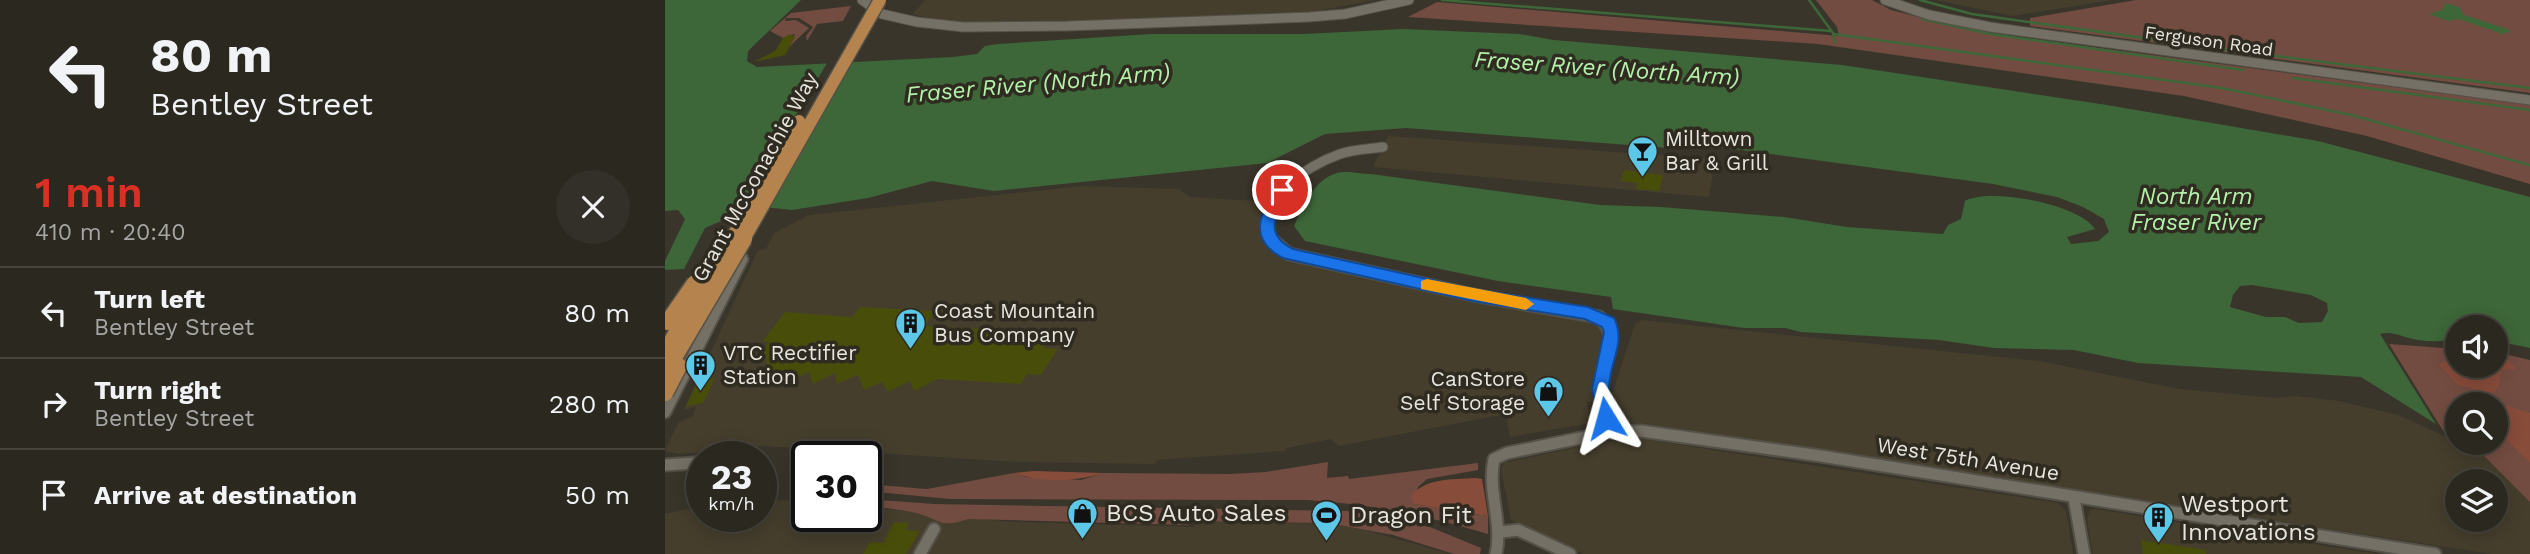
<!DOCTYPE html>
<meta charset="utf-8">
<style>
body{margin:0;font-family:"Work Sans",sans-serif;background:#333029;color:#f1f3f6;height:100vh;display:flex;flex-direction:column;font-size:26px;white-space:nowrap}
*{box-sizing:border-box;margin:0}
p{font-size:23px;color:#a6a6a5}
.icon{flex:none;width:38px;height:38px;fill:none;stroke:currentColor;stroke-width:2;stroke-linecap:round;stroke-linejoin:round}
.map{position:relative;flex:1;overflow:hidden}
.side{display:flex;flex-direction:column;background:#2b2820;width:665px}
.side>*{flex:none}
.top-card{background:#2b2820;color:#f1f3f6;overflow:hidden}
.controls{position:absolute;left:1780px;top:315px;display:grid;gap:14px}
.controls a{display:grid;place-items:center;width:63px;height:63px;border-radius:50%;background:#2b2820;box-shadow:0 4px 18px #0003,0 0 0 2px #47443e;font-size:35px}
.speed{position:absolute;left:21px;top:441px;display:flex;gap:14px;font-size:35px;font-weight:700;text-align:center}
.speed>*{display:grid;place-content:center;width:91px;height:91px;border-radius:50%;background:#2b2820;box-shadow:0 4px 18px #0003,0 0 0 2px #47443e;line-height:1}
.speed small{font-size:18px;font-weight:400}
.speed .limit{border:4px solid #111;border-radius:10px;background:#fff;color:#111}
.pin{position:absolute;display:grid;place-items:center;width:60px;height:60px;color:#fff;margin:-30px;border:4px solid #fff;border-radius:50%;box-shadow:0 2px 7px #0007}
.me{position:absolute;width:77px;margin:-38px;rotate:352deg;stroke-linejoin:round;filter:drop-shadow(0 0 5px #0008)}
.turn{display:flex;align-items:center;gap:24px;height:147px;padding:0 35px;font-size:32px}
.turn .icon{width:91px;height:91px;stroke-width:2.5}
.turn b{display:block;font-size:49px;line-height:60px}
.round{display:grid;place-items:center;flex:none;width:74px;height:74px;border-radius:37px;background:#333029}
.head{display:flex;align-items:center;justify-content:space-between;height:119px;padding:0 35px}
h1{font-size:42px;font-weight:600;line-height:52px;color:#d93025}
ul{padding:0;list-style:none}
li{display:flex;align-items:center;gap:21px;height:91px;padding:0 35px;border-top:2px solid #47443e}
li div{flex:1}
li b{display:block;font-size:26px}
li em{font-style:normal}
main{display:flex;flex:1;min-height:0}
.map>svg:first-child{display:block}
.built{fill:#453e2d;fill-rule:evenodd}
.green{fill:#734c41}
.forest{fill:#884c3b}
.water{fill:#3d6738;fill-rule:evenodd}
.pier{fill:#39352b}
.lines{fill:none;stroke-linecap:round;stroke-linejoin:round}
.stream{stroke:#3d6738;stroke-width:2.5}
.building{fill:#484e0a}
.minor-far1-casing{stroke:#545148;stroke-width:11}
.minor-casing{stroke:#545148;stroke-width:15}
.minor-far1{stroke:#757065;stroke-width:9}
.minor{stroke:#757065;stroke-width:11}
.major-bridge-far1-casing{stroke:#545148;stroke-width:15;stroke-linecap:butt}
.major-bridge-casing{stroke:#545148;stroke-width:19;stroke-linecap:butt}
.major-bridge-far1{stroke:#b5834d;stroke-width:12}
.major-bridge{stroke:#b5834d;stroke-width:16}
.route{fill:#1a73e8;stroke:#114b97;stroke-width:2}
.slow{fill:#f59e0b}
.labels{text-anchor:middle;stroke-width:7;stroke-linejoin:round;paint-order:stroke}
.far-street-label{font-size:18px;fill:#e7e5de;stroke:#2f2b21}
.poi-label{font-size:21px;fill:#e7e5de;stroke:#2f2b21;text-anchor:start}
.street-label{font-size:21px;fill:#e7e5de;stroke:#2f2b21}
.water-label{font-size:23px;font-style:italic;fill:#b2f2aa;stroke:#2f2b21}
.near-poi-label{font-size:24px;fill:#e7e5de;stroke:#2f2b21;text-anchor:start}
</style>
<main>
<section class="side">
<div class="top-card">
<div class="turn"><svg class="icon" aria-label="left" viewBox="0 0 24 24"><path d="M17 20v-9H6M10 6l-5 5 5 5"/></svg><div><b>80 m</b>Bentley Street</div></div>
</div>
<div class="head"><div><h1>1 min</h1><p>410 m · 20:40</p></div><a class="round"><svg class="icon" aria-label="close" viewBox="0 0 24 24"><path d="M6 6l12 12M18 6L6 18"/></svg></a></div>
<ul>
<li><svg class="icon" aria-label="left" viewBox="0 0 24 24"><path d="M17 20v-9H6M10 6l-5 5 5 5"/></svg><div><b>Turn left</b><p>Bentley Street</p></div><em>80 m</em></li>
<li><svg class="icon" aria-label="right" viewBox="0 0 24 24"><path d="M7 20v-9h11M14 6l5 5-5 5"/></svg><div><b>Turn right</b><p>Bentley Street</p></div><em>280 m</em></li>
<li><svg class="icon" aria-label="arrive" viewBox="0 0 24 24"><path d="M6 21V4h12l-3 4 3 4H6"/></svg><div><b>Arrive at destination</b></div><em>50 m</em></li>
</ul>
</section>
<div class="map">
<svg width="1865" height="554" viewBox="0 0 1865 554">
<rect width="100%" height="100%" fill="#39352b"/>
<g class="built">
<path d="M260 0H711L640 13 348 24 277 21 248 14Z"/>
<path d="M1270 0H1447L1348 16Z"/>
<path d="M723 136 1050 159 1044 197 708 167Z"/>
<path d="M417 186 514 189 525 197 593 201 594 207H598L597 222 604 247 617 256 931 320 940 328 928 384 932 403 922 402 926 423 845 437 841 414 674 446 666 439 622 448 620 451 492 460 490 464 355 462 95 446 15 454 0 451 13 423 28 416 31 407 19 410 93 250 101 249 109 233 144 215Z"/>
<path d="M976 320 1374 361 1515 389 1611 398 1631 396 1674 401 1733 415 1782 437 1792 438V443H1806L1865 502V554H1826L1144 448 984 424 959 423 952 418 945 400 970 324ZM1792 481H1830V520H1792Z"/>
<path d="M977 439 1393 503 1401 511 1408 554H918L846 520 836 469 839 463 932 443Z"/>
<path d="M96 499 142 502V516H201V507L347 522 529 527 531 521 668 524 700 530 786 554H0V514L37 506V516H96Z"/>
<path d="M1431 509 1595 536 1713 554H1428L1422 519 1425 510Z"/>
</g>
<g class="green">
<path d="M1151 0H1207L1226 10 1313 32 1865 105V184L1702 136 1519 96 1153 44 743 17 772 2 1174 36 1172 27Z"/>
<path d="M1471 0H1865V93L1365 26V18Z"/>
<path d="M186 6 178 21 152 24 142 41 141 36 148 27 134 18H121L120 21 131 20 144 28 124 47 130 34 118 38 105 31 126 13Z"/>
<path d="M1724 344 1792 349V366H1830L1831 352 1865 360V502L1806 443H1830V404H1792V438L1782 437Z"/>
<path d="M663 462 662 478 683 476 684 479 813 463V470L762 479 753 487 749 504 823 516V534C759 515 711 505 643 500L285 499 201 491V484L262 489 349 473 361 477 416 480 438 473 564 474 601 472Z"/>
<path d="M201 499 269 504 682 511 765 527 816 548 815 554H789L728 535 663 523 528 521 524 525 303 519C273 529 276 519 251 513 234 509 218 508 201 506Z"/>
</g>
<g class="forest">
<path d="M1792 352V366H1830L1831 355 1841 358 1851 369 1837 370 1832 390 1826 393 1793 385 1774 365Z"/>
<path d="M1843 406 1865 413V462C1850 449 1827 429 1833 407Z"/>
<path d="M369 471 438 473C411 482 377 483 349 473Z"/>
<path d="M810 478 817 479 823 516 749 504 746 496C762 477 787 480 810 478Z"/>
</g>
<g class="water">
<path d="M0 0H136L83 51 82 61 92 67 288 57 312 54 320 46 333 44 486 34H639L738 29 854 34 889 40 1177 65 1442 105 1653 141 1865 197V348L1831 341 1830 327H1792V340C1779 341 1766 342 1753 340 1739 338 1728 330 1715 334L1771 424 1696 377 1473 363 1409 350 1329 348 1274 340 1136 332 1120 328H1079L948 309 946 297 833 281 640 241 629 226C638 207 649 179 672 173 681 170 696 174 706 174L935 205 996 207 1119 217 1182 227 1278 234 1283 225 1296 219 1300 201C1323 187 1415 204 1430 229L1402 237 1406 244 1433 241 1444 232 1439 219 1418 207 1392 197 1328 184 1054 147 1003 148 741 128 660 134 602 163 329 191 267 181 203 198 127 210 91 206 40 228 19 269 0 270V261L20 219 13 210 0 211ZM1587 285 1646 295 1662 303 1663 311 1657 322 1634 323 1620 317H1601L1565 307 1568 295 1575 286Z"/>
<path d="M1781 3 1794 7 1799 15 1845 30 1844 33 1839 32 1840 35 1794 19 1783 21 1764 14 1777 10Z"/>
</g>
<path class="pier" d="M164 60H186L76 214 67 220Z"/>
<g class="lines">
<g class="stream">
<path d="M777 0 1166 31"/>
<path d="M1144 0 1168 33 1170 43"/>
<path d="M1255 0 1307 14 1536 46"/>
<path d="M1257 19 1326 34 1578 70"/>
<path d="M1169 34 1557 88 1686 115 1865 165"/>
<path d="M1547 48 1865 88"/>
<path d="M1628 78 1865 110"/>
</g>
</g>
<g class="building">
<path d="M125 34 130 37 120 55 89 62 110 51 118 38Z"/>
<path d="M974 168H981L980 173 998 175 994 191 971 189 972 183 956 181 959 170 973 172Z"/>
<path d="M195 307 270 311 260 326 389 333 379 348 393 349 376 375 362 374 356 384 273 379 249 391 245 381 223 392 217 382 199 390 193 375 172 384 170 373 148 384 144 372 123 382 121 371 106 377 98 350 105 341 97 342 120 312 187 317Z"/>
<path d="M46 369 42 379 50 378 38 403 21 406 37 371Z"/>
<path d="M229 522 244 523 240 530 255 531 241 554H198L205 542 219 543Z"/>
<path d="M1476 540 1541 550V554H1478Z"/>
</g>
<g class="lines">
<defs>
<g id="minor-far1">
<path d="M197 0 217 14 252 22 298 27 403 26 644 17 680 14 744 0"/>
<path d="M1220 0 1264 15 1325 27 1865 100"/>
<path d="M607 241C588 200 641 166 675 154 689 149 704 149 718 147"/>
</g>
<g id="minor">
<path d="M606 239 624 254 808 295 934 317C958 338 936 363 935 389 935 403 941 418 945 432"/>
<path d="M0 412 77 259"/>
<path d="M0 465 30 463"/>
<path d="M1409 498 1419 554"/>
<path d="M836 532 853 530 905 554"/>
<path d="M255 554 269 529"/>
<path d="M831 554C838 522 822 491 829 459L842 453 945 432 976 431 1156 456 1770 554"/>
</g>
</defs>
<use href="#minor-far1" class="minor-far1-casing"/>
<use href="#minor" class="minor-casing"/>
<use href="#minor-far1" class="minor-far1"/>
<use href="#minor" class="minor"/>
<defs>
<g id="major-bridge-far1">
<path d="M65 241 134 121"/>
<path d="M78 241 215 0"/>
</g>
<g id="major-bridge">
<path d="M3 322 30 283"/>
<path d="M0 353 66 239"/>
<path d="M0 373 79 239"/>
<path d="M0 393 14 366"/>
</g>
</defs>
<use href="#major-bridge-far1" class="major-bridge-far1-casing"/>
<use href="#major-bridge" class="major-bridge-casing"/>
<use href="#major-bridge-far1" class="major-bridge-far1"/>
<use href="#major-bridge" class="major-bridge"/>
</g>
<path class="route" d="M617 185 624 190C612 214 597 234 628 249L808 289 923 307 949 318C962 343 943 364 944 390 945 401 953 413 948 424H935L927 389 939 332 937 327 920 319 808 301 618 258C582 239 595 215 611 187Z"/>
<path class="slow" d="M762 279 861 298 869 304 861 310 756 289V281Z"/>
<defs>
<symbol id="bar-pin" viewBox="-11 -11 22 30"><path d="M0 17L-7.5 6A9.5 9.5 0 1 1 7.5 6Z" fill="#5dc7e8" stroke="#2f2b21"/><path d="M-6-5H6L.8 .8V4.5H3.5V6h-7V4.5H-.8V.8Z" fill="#111"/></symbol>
<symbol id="building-pin" viewBox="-11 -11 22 30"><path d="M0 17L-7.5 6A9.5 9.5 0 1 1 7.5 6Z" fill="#5dc7e8" stroke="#2f2b21"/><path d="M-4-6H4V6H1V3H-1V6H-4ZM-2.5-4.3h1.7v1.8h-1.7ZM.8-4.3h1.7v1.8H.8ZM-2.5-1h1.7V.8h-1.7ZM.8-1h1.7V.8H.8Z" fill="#111"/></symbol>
<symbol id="shop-pin" viewBox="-11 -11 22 30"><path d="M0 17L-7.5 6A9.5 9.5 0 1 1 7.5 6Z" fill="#5dc7e8" stroke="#2f2b21"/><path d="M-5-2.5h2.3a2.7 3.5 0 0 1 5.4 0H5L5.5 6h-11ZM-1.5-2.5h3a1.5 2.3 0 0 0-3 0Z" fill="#111"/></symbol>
<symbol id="stadium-pin" viewBox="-11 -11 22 30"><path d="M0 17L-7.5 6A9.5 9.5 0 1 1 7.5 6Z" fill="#5dc7e8" stroke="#2f2b21"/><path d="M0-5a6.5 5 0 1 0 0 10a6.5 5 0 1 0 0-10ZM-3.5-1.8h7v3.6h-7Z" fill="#111"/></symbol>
</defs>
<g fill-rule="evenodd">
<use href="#bar-pin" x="960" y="134" width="35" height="47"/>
<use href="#building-pin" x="228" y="306" width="35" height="47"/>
<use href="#building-pin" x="18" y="348" width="35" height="47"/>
<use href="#shop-pin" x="866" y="374" width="35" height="47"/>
<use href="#shop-pin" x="400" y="496" width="35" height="47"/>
<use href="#stadium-pin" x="644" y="498" width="35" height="47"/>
<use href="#building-pin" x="1476" y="500" width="35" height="47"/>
</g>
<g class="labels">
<g class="far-street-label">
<text transform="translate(1544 41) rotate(8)" y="6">Ferguson Road</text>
</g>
<g class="poi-label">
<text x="1000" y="146">Milltown<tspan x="1000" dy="24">Bar &amp; Grill</tspan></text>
<text x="269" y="318">Coast Mountain<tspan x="269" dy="24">Bus Company</tspan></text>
<text x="58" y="360">VTC Rectifier<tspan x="58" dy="24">Station</tspan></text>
<text x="860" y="386" text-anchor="end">CanStore<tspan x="860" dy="24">Self Storage</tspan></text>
</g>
<g class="street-label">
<text transform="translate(90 177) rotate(-61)" y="7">Grant McConachie Way</text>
<text transform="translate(1303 459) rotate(9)" y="7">West 75th Avenue</text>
</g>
<g class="water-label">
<text transform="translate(942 68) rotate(4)" y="8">Fraser River (North Arm)</text>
<text transform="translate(373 83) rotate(-5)" y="8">Fraser River (North Arm)</text>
<text x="1531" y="204">North Arm<tspan x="1531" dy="26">Fraser River</tspan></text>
</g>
<g class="near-poi-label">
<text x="1516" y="512">Westport<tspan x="1516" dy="28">Innovations</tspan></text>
<text x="441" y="521">BCS Auto Sales</text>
<text x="685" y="523">Dragon Fit</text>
</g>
</g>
</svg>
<div class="controls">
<a><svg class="icon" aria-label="sound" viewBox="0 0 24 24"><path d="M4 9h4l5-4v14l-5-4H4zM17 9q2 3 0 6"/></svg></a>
<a><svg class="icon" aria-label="search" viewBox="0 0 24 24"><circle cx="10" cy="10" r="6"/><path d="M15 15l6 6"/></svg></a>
<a><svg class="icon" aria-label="layers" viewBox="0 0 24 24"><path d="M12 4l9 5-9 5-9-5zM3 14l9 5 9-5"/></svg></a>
</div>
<div class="speed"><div>23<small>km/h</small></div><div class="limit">30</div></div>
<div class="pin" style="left:617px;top:190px;background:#d93025"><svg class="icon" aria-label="arrive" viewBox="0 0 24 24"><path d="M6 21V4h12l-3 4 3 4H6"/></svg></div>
<svg class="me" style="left:941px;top:418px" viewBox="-20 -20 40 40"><path d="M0-17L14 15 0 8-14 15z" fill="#1a73e8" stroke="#fff" stroke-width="4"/></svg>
</div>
</main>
